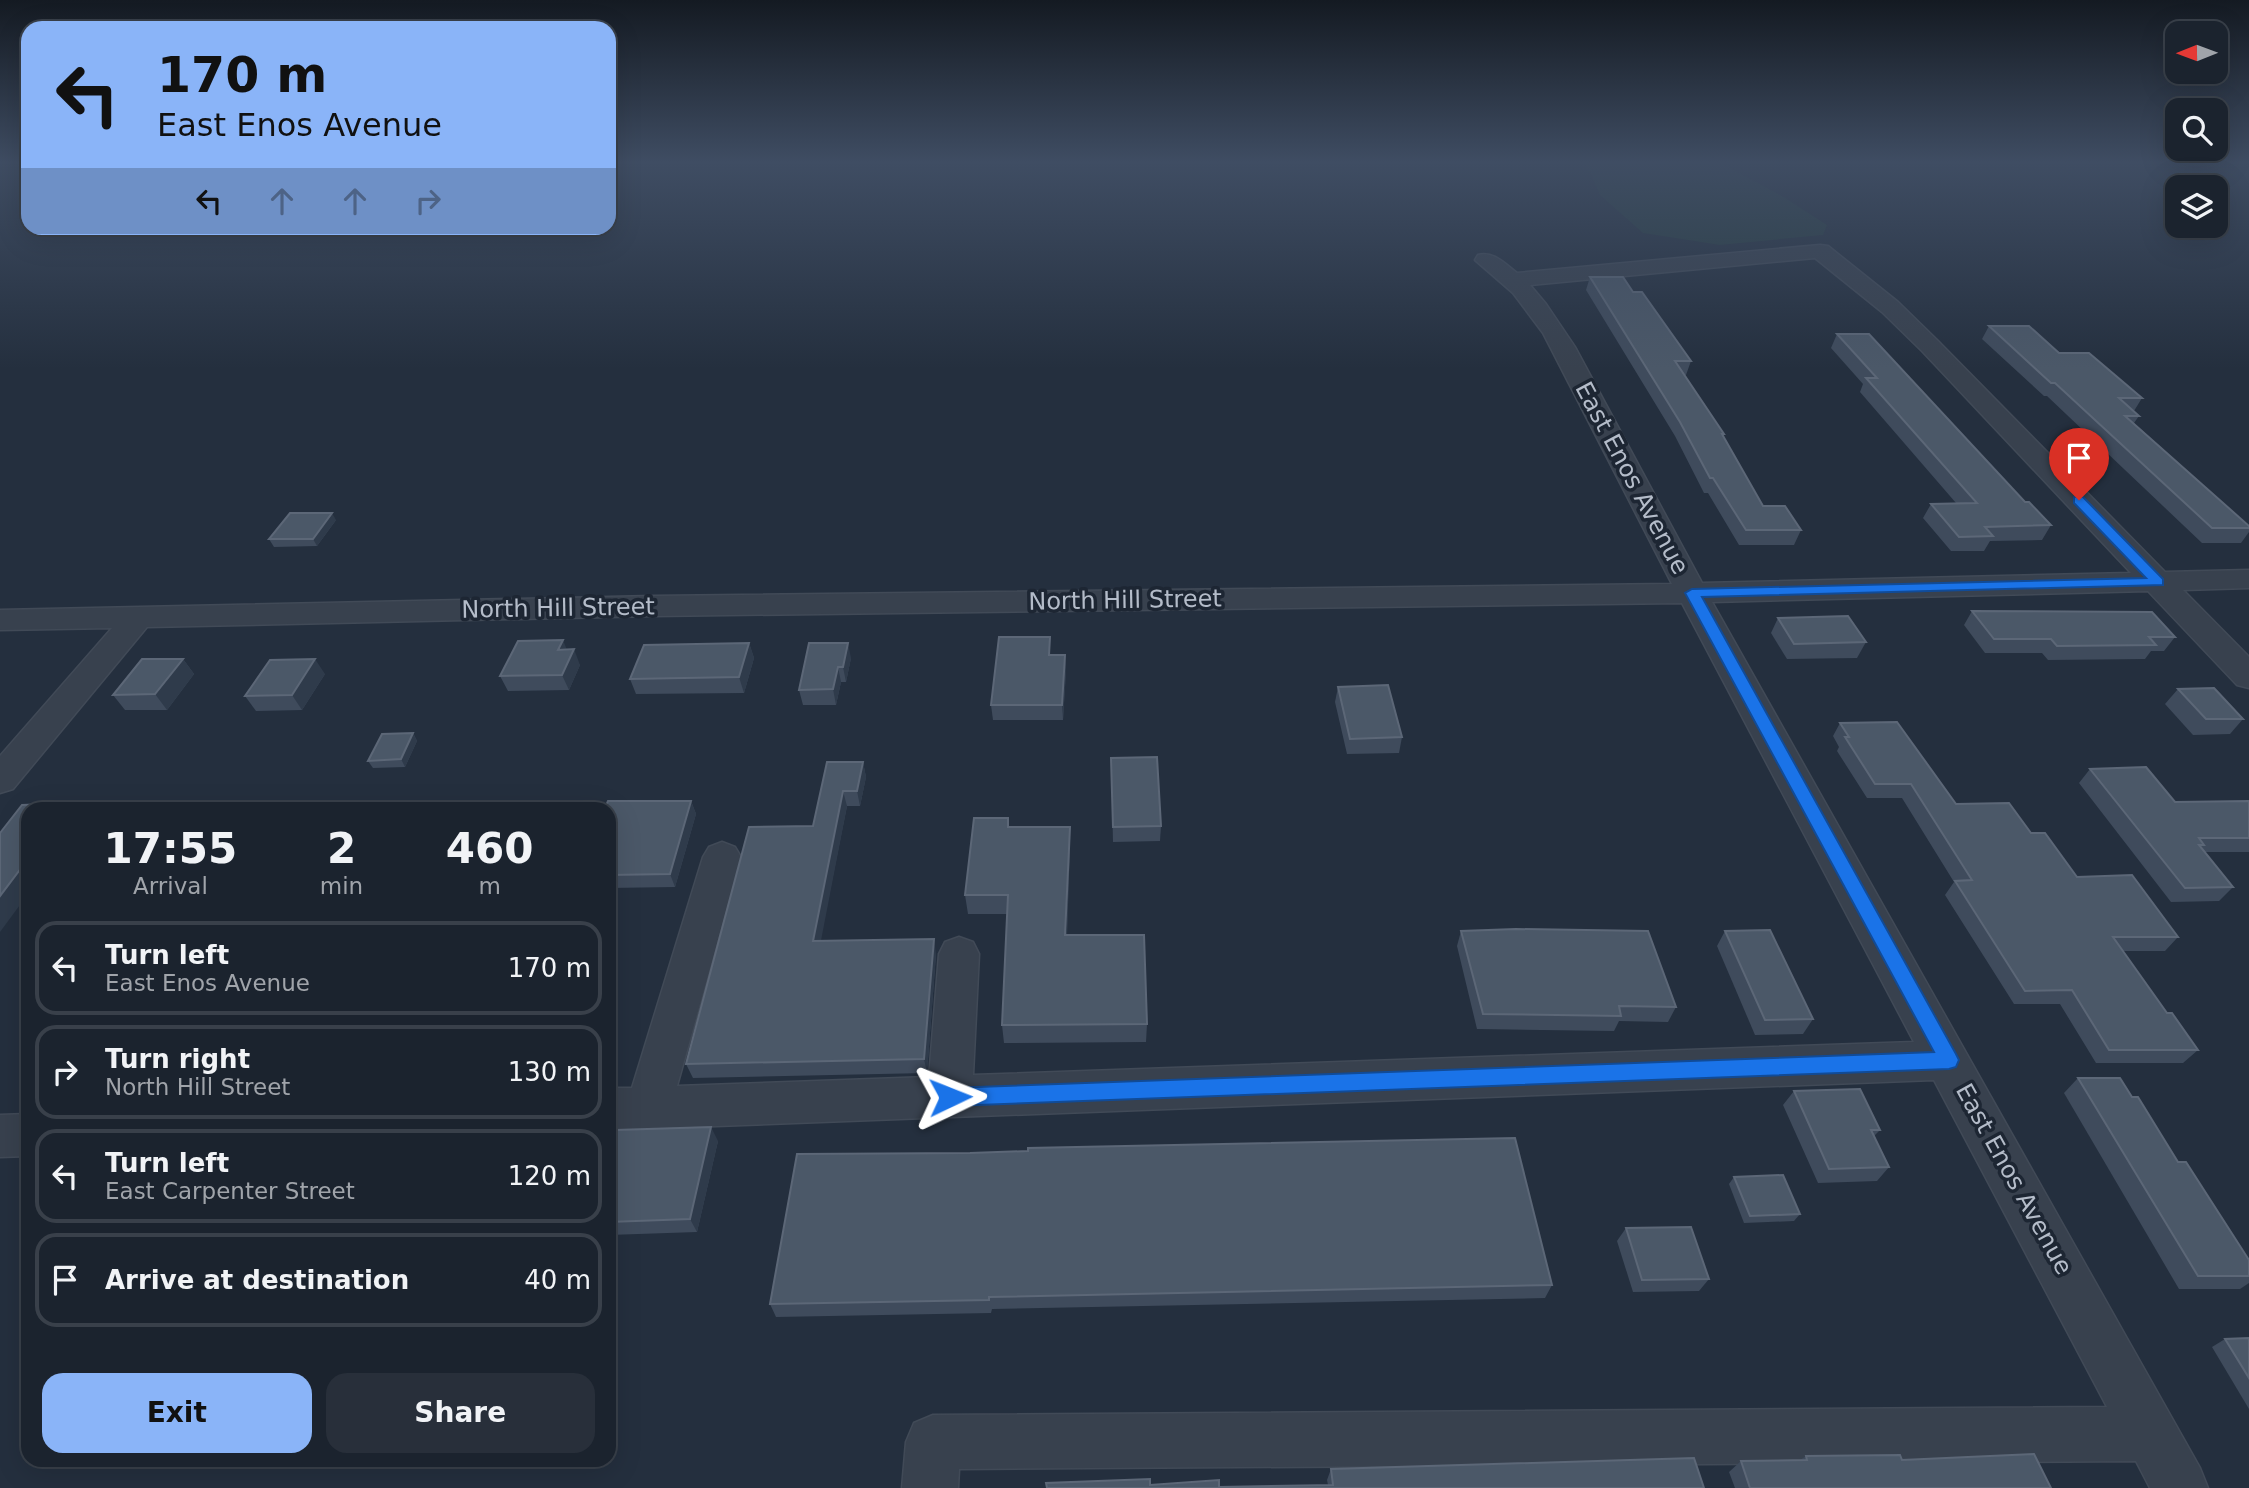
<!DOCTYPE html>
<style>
body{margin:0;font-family:"DejaVu Sans",sans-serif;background:#282f3a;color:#f1f3f6;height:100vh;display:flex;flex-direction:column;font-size:26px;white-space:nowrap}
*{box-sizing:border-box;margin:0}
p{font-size:23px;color:#a0a4aa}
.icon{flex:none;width:38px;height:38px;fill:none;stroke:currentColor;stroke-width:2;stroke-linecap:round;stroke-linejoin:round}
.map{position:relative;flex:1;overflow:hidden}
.details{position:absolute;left:21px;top:802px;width:595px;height:665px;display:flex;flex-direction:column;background:#1b232e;border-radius:21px;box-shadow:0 7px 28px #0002,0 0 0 2px #39404a}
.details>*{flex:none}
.top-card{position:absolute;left:21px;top:21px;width:595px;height:214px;border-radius:21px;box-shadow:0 7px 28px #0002,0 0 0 2px #39404a;background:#8ab4f8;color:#111;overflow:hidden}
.needle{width:46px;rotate:269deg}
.fabs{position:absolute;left:2165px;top:21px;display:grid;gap:14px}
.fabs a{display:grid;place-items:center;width:63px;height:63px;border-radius:14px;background:#1b232e;box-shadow:0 7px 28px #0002,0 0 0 2px #39404a;font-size:35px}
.pin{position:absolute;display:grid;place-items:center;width:60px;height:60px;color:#fff;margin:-72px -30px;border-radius:50% 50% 50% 0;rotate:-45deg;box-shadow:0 0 7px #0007}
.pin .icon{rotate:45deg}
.me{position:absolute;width:77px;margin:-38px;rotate:88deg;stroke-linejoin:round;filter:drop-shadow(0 0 5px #0008)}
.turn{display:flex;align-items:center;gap:24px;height:147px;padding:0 21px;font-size:32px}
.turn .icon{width:91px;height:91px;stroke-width:2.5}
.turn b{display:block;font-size:49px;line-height:60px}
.lanes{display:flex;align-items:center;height:66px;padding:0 21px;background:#0003;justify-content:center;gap:35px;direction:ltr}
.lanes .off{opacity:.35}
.eta{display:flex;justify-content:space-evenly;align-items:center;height:119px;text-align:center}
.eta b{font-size:42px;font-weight:700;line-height:49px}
.primary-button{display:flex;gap:14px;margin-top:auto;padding:14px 21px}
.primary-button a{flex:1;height:80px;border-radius:21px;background:#8ab4f8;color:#111;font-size:28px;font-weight:700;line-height:80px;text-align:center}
.primary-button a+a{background:#282f3a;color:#f1f3f6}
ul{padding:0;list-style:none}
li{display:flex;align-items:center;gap:21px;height:94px;margin:0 14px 10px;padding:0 7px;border:4px solid #39404a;border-radius:21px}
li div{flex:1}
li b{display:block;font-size:26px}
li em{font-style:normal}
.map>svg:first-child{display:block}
.green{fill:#263c3f}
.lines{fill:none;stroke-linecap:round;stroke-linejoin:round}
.minor-casing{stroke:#414a57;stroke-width:3}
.minor{fill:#38414e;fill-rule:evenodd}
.wall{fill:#3f4b5c}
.shaded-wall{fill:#2f3b4b}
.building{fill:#4b5868;stroke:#5c6777;stroke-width:2}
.route{fill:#1a73e8;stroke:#114b97;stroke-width:2}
.labels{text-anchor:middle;stroke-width:7;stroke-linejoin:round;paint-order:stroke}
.street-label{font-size:24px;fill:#b4bcc9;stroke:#1d2633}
</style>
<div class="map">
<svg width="2249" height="1488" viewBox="0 0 2249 1488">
<rect width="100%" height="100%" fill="#242f3e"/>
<path class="green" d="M1581 161H1717L1782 196 1827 225 1823 235 1720 245 1643 233 1600 195 1591 173Z"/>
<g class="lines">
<defs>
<g id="minor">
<path d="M1820 245 1828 246 1898 302 1938 341 2165 572 2249 570V588L2183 590 2249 657V688L2237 685 2148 591 1712 602 2200 1468 2208 1488H2150L2136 1461 959 1469 958 1488H902L906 1442 914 1423 933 1415 2107 1407 1934 1080 609 1130V1088H632L703 857 709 847 722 842 735 847 741 857 677 1086 929 1077 939 954 945 942 959 937 973 942 979 954 973 1075 1914 1042 1682 603 654 616 147 627 13 789 0 793V756L112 628 0 630V610L654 596 1672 584 1543 333 1513 293 1475 260 1478 255C1494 251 1505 264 1517 273ZM1815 258 1882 312 1922 351 2131 573 1702 583 1575 347 1546 304 1530 285Z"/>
<path d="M28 1114V1156L0 1157V1115Z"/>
</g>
</defs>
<use href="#minor" class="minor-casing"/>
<use href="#minor" class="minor"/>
</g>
<g class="wall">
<path d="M1590 277 1633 292 1691 361 1686 375H1684L1724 434 1723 437 1763 506 1801 530 1794 545H1739L1708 493H1704L1675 436 1586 290Z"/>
<path d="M1989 326 2059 353 2142 398 2134 411 2139 416 2134 423 2249 526V532L2241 543H2202L2047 396H2044L1982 339Z"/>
<path d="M1837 334 2051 525 2042 540 1990 541 1984 551H1951L1923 518 1931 504 1956 503 1860 392 1863 384 1831 348Z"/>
<path d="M336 520 317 546 274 547 269 539Z"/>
<path d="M1972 611 2175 637 2164 651H2151L2145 659 2048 660 2042 653H1985L1964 625Z"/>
<path d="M1778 618 1866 642 1857 658 1787 659 1771 633Z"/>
<path d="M749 643 754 658 744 693 636 694 630 679Z"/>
<path d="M567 650 580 665 569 690 508 691 500 676Z"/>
<path d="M1051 655H1065L1066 670 1063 720H993L991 705Z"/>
<path d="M851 658 846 682H841L836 705H803L799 690Z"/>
<path d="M183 659 194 674 167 710H125L113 695Z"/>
<path d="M325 674 302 710 256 711 245 696Z"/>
<path d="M1338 687 1402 737 1399 753 1347 754 1335 702Z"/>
<path d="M2178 689 2243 719 2230 734 2193 735 2165 704Z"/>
<path d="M1840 723 1956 804 2031 833 2077 877 2178 937 2165 951H2123L2167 1013 2198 1050 2183 1063H2096L2060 1004H2014L1945 895 1954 882 1902 798H1867L1837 751 1839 747 1833 736Z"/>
<path d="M413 733 417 741 405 767 373 768 368 761Z"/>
<path d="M1111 758 1161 826 1160 841 1113 842Z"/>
<path d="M863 762 866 777 860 806H847L820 941 936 954 927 1073 693 1078 686 1064 813 826Z"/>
<path d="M2090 769 2175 802 2249 801V852H2204L2233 887 2219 901 2171 902 2079 783Z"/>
<path d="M691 801 696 814 675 887 609 888V808Z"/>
<path d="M1008 818 1009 827 1070 846 1067 935 1147 1024 1146 1042 1004 1043 1002 1025 1007 914H968L965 895Z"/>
<path d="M1461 931 1676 1007 1668 1022 1619 1021 1614 1031 1477 1029 1457 946Z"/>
<path d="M1725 931 1813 1019 1803 1034 1755 1035 1717 946Z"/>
<path d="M2078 1078 2132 1097 2249 1260V1283L2240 1289H2179L2064 1093Z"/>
<path d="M1794 1091 1880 1130 1874 1136 1889 1167 1877 1181 1818 1183 1783 1105Z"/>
<path d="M718 1141 697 1232 609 1235V1155Z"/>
<path d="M797 1154 1552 1285 1545 1298 992 1309 991 1313 776 1317 770 1304Z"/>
<path d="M1734 1177 1800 1214 1794 1221 1744 1223 1729 1184Z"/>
<path d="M1626 1228 1709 1279 1699 1291 1633 1292 1617 1241Z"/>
<path d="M2249 1338V1409L2212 1347 2225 1339Z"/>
<path d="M1806 1456 1902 1460 2051 1488H1735L1729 1472 1741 1461 1800 1460Z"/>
<path d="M1331 1469 1704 1488H1047L1150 1485 1219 1487 1328 1485 1327 1480Z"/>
</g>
<g class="shaded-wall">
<path d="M332 513 336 520 317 546 313 539Z"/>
<path d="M563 640 569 655 558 650Z"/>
<path d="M749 643 754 658 744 693 739 677Z"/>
<path d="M848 643 851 658 846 682 843 667Z"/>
<path d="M574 649 580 665 569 690 562 675Z"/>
<path d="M1065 655 1066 670 1063 720 1062 705Z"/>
<path d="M183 659 194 674 167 710 155 694Z"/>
<path d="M315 659 325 674 302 710 292 695Z"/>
<path d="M838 667 841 682 836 705 833 689Z"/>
<path d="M413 733 417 741 405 767 401 759Z"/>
<path d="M863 762 866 777 860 806 857 791Z"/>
<path d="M843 791 847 806 818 956 813 941Z"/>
<path d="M691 801 696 814 675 887 670 874Z"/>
<path d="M71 803 75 808H66Z"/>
<path d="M1070 827V846L1066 954 1065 935Z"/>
<path d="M28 859V894L0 932V896Z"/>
<path d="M934 939 936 954 927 1073 924 1059Z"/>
<path d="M711 1127 718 1141 697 1232 690 1219Z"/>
</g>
<g class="building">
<path d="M1590 277H1623L1633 292H1642L1691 361H1675L1724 434H1722L1763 506H1785L1801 530H1746L1713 478H1710L1680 422Z"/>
<path d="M1989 326H2029L2059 353H2089L2142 398H2119L2139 416H2125L2249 526V528H2212L2055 383H2051Z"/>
<path d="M1837 334H1869L2025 502H2029L2051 525 1985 527 1993 536 1959 537 1931 504 1977 503 1866 378H1877Z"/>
<path d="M290 513H332L313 539H269Z"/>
<path d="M1972 611 2152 612 2175 637H2149L2156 645 2057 646 2051 639H1994Z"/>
<path d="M1848 616 1866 642 1794 644 1778 618Z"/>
<path d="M999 637H1050L1049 655H1065L1062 705H991Z"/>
<path d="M563 640 558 650 574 649 562 675 500 676 518 641Z"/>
<path d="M749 643 739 677 630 679 644 645Z"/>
<path d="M809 643H848L843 667H838L833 689 799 690Z"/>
<path d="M142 659H183L155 694 113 695Z"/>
<path d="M315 659 292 695 245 696 270 660Z"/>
<path d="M1388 685 1402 737 1350 739 1338 687Z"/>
<path d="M2214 688 2243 719H2206L2178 689Z"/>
<path d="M1897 722 1956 804 2009 803 2031 833H2045L2077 877 2132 875 2178 937H2113L2167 1013H2172L2198 1050H2109L2072 990 2025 991 1955 881 1972 880 1911 784H1875L1845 737H1849L1840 723Z"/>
<path d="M413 733 401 759 368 761 382 734Z"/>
<path d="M1157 757 1161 826 1113 827 1111 758Z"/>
<path d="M827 762H863L857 791H843L813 941 934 939 924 1059 686 1064 749 827 813 826Z"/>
<path d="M2146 767 2175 802 2249 801V838H2199L2204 845H2199L2233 887 2185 888 2090 769Z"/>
<path d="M608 801H691L670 874 609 875V808H605Z"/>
<path d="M71 803 66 808H28V859L0 896V833L22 805Z"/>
<path d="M974 818H1008V827H1070L1065 935H1144L1147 1024 1002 1025 1008 895H965Z"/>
<path d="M1516 929 1648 931 1676 1007 1619 1006 1621 1016 1483 1014 1461 931Z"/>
<path d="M1770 930 1813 1019 1765 1020 1725 931Z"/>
<path d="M2078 1078H2120L2132 1097H2138L2178 1162H2186L2249 1260V1276H2198Z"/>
<path d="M1860 1089 1880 1130H1871L1889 1167 1829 1169 1794 1091Z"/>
<path d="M711 1127 690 1219 609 1222V1155L616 1130Z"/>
<path d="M1515 1138 1552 1285 989 1297V1300L770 1304 797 1154 970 1153 1028 1151V1148Z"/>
<path d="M1783 1175 1800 1214 1750 1216 1734 1177Z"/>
<path d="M1691 1227 1709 1279 1642 1280 1626 1228Z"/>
<path d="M2249 1338V1378L2225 1339Z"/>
<path d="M2034 1454 2051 1488H1750L1741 1461 1807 1460 1806 1456 1900 1455 1902 1460Z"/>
<path d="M1694 1458 1704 1488H1047L1046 1483 1150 1479V1485L1219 1480V1487L1333 1485 1331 1469Z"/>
</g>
<linearGradient id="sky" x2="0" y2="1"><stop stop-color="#141a22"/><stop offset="0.44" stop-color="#3f4d63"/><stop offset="1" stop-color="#3f4d63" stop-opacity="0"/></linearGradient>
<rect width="2249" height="369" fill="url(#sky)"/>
<path class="route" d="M2079 496 2083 497 2163 579V585L1702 597 1956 1054 1959 1060 1956 1067 1949 1069 950 1106 943 1103 940 1097 943 1090 950 1088 1934 1052 1685 593 1692 589 2146 578 2074 503V497Z"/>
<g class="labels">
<g class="street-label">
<text transform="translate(1632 478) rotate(62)" y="8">East Enos Avenue</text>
<text transform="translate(1125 600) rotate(-1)" y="8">North Hill Street</text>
<text transform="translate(558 608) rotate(-1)" y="8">North Hill Street</text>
<text transform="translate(2014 1179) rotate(61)" y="8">East Enos Avenue</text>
</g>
</g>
</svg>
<div class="fabs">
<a><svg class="needle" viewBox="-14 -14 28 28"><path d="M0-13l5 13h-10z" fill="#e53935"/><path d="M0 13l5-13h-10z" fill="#a0a4aa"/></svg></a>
<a><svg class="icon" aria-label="search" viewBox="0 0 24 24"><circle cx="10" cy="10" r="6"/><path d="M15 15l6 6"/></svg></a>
<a><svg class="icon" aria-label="layers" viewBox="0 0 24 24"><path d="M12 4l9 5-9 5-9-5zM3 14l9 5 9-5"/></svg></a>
</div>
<div class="pin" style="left:2079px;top:500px;background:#d93025"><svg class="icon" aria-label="arrive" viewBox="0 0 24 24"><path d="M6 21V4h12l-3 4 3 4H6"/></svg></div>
<svg class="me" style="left:950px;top:1097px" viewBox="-20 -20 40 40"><path d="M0-17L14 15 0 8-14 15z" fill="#1a73e8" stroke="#fff" stroke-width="4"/></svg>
<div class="top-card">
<div class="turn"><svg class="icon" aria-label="left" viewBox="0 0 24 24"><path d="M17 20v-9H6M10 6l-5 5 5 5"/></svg><div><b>170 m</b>East Enos Avenue</div></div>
<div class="lanes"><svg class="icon" aria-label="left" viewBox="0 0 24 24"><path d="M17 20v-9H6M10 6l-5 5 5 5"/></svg><svg class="icon off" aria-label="ahead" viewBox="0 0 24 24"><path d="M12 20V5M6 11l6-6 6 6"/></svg><svg class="icon off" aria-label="ahead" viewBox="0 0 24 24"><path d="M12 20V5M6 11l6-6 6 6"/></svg><svg class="icon off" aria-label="right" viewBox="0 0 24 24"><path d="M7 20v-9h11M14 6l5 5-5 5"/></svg></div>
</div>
<section class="details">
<div class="eta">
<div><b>17:55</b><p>Arrival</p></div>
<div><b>2</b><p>min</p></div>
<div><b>460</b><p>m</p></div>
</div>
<ul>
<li><svg class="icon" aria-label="left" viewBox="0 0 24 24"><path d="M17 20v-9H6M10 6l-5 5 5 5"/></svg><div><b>Turn left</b><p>East Enos Avenue</p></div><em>170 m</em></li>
<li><svg class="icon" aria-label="right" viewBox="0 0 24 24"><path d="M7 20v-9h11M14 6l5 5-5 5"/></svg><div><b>Turn right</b><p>North Hill Street</p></div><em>130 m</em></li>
<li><svg class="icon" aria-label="left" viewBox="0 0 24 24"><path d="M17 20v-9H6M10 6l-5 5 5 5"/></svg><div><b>Turn left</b><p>East Carpenter Street</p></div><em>120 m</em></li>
<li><svg class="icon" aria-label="arrive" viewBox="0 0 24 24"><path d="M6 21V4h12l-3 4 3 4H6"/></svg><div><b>Arrive at destination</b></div><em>40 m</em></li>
</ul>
<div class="primary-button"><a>Exit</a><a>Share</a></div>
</section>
</div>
